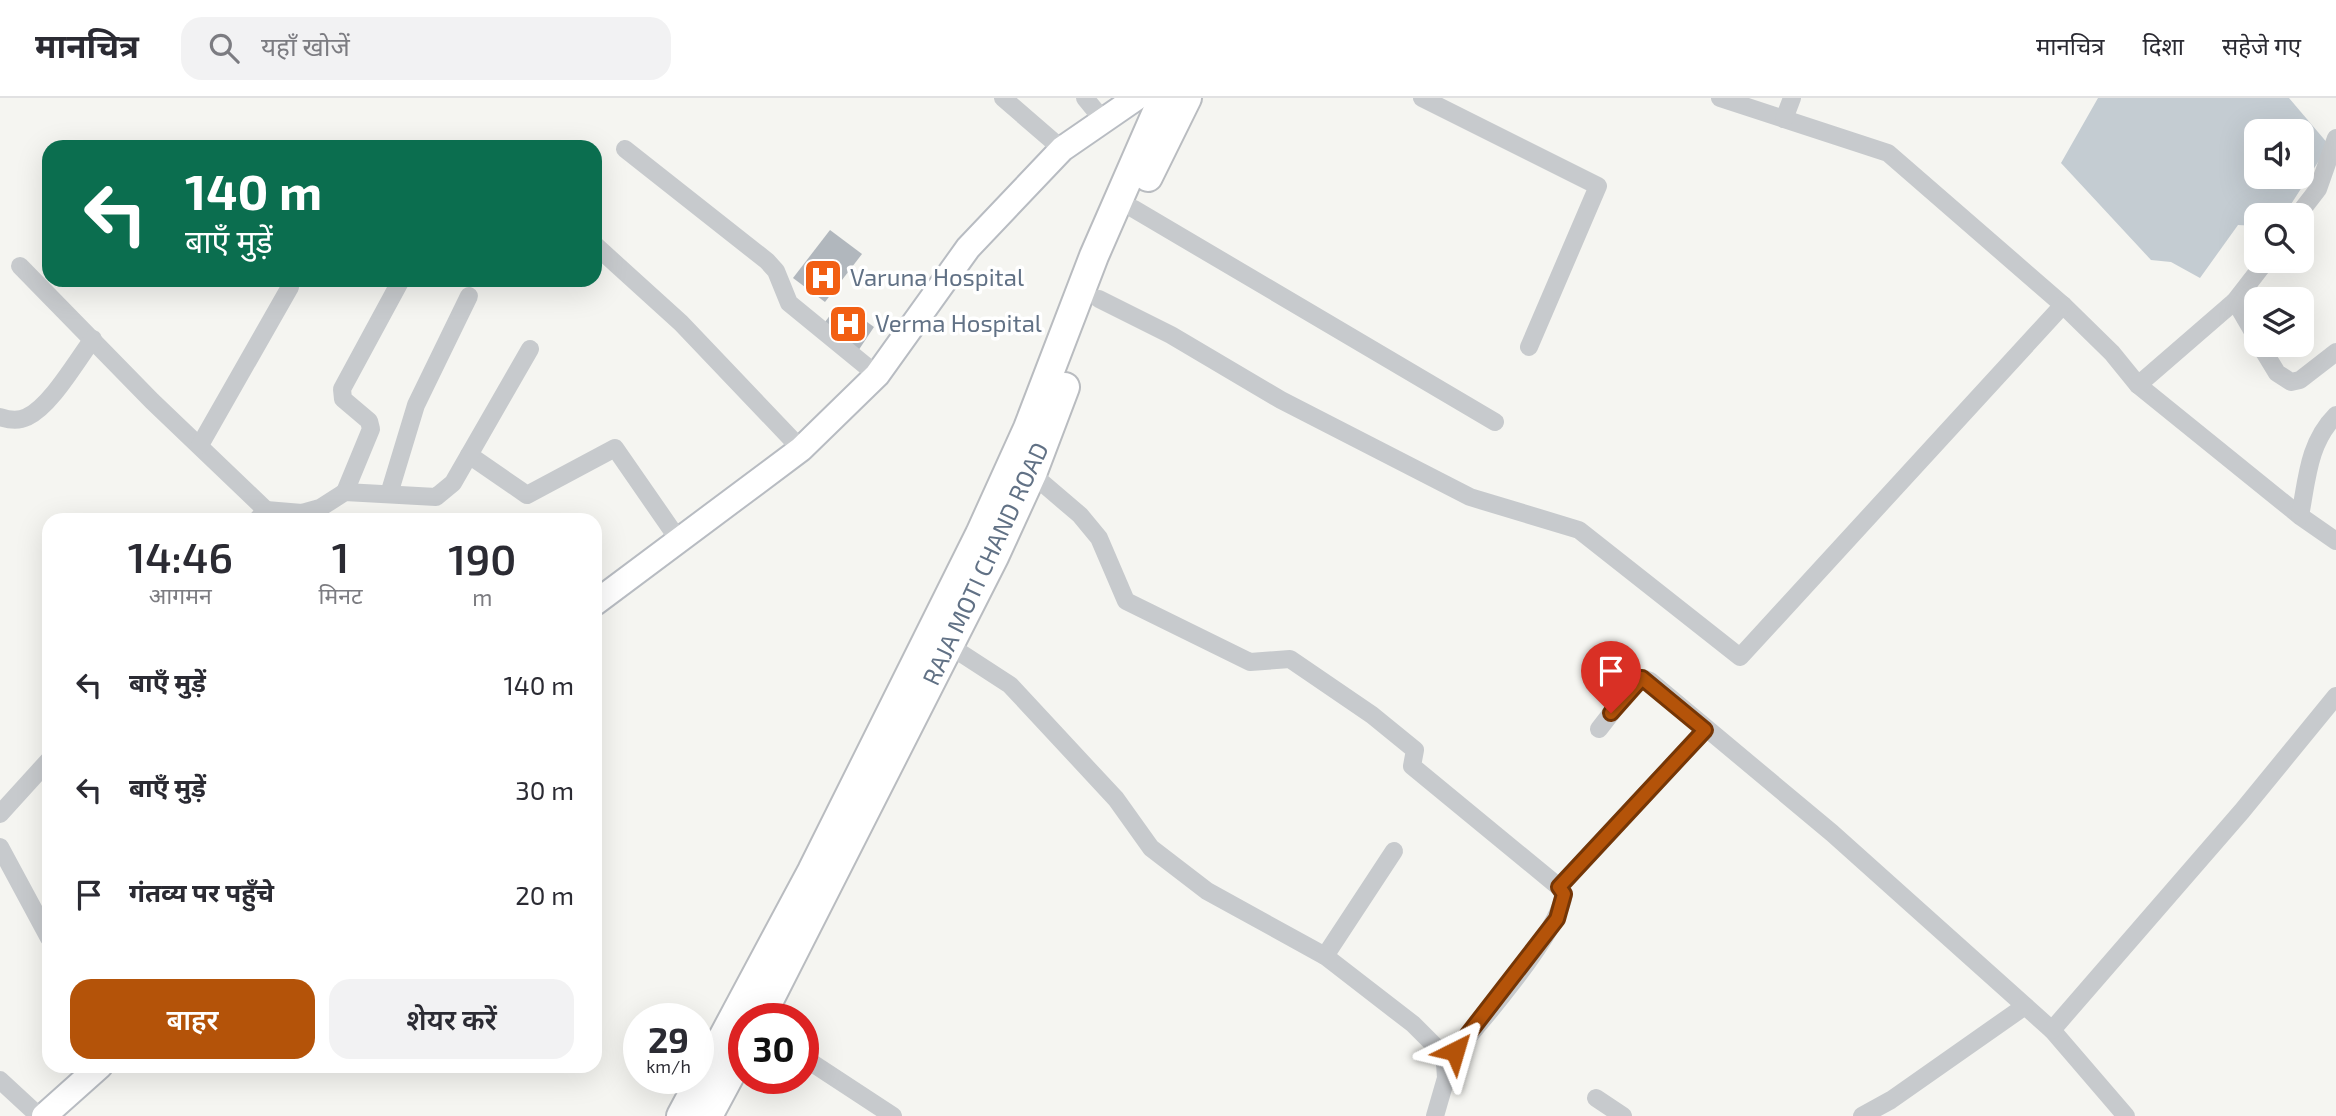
<!DOCTYPE html>
<html lang="hi">
<meta charset="utf-8">
<style>
body{margin:0;font-family:"Exo 2","Noto Sans Devanagari",sans-serif;background:#f2f2f3;color:#2b2b33;height:100vh;display:flex;flex-direction:column;font-size:26px;white-space:nowrap}
*{box-sizing:border-box;margin:0}
p{font-size:23px;color:#7c7c81}
.icon{flex:none;width:38px;height:38px;fill:none;stroke:currentColor;stroke-width:2;stroke-linecap:round;stroke-linejoin:round}
.map{position:relative;flex:1;overflow:hidden}
.panel{position:absolute;left:42px;top:415px;width:560px;height:560px;display:flex;flex-direction:column;background:#fff;border-radius:21px;box-shadow:0 7px 28px #0002}
.panel>*{flex:none}
.hud{position:absolute;left:42px;top:42px;width:560px;height:147px;border-radius:21px;box-shadow:0 7px 28px #0002;background:#0b6e4f;color:#fff;overflow:hidden}
.buttons{position:absolute;left:2244px;top:21px;display:grid;gap:14px}
.buttons a{display:grid;place-items:center;width:70px;height:70px;border-radius:14px;background:#fff;box-shadow:0 7px 28px #0002;font-size:35px}
.speed{position:absolute;left:623px;top:905px;display:flex;gap:14px;font-size:35px;font-weight:700;text-align:center}
.speed>*{display:grid;place-content:center;width:91px;height:91px;border-radius:50%;background:#fff;box-shadow:0 7px 28px #0002;line-height:1}
.speed small{font-size:18px;font-weight:400}
.speed .limit{border:10px solid #d22;background:#fff;color:#111}
.pin{position:absolute;display:grid;place-items:center;width:60px;height:60px;color:#fff;margin:-72px -30px;border-radius:50% 50% 50% 0;rotate:-45deg;box-shadow:0 0 7px #0007}
.pin .icon{rotate:45deg}
.me{position:absolute;width:77px;margin:-38px;rotate:40deg;stroke-linejoin:round;filter:drop-shadow(0 0 5px #0008)}
.turn{display:flex;align-items:center;gap:24px;height:147px;padding:0 28px;font-size:32px}
.turn .icon{width:91px;height:91px;stroke-width:2.5}
.turn b{display:block;font-size:49px;line-height:60px}
.eta{display:flex;justify-content:space-evenly;align-items:center;height:119px;text-align:center}
.eta b{font-size:42px;font-weight:600;line-height:49px}
.button{display:flex;gap:14px;margin-top:auto;padding:14px 28px}
.button a{flex:1;height:80px;border-radius:21px;background:#b45309;color:#fff;font-size:28px;font-weight:600;line-height:80px;text-align:center}
.button a+a{background:#f2f2f3;color:#2b2b33}
ul{padding:0;list-style:none}
li{display:flex;align-items:center;gap:21px;height:105px;padding:0 28px}
li div{flex:1}
li b{display:block;font-size:26px}
li em{font-style:normal}
header{display:flex;align-items:center;gap:42px;box-sizing:border-box;height:98px;padding:0 35px;background:#fff;border-bottom:2px solid #e1e1e2}
header strong{font-size:33px}
nav{display:flex;gap:38px;margin-inline-start:auto;font-size:24px}
.search{width:490px;height:63px;background:#f2f2f3;display:flex;align-items:center;gap:18px;box-sizing:border-box;padding:0 24px;border-radius:21px;color:#7c7c81;font-size:26px}
.map>svg:first-child{display:block}
.water{fill:#c4ccd2;fill-rule:evenodd}
.building{fill:#b1b7bd}
.lines{fill:none;stroke-linecap:round;stroke-linejoin:round}
.secondary-casing{stroke:#b8bcc2;stroke-width:28}
.primary-casing{stroke:#b9bcc0;stroke-width:32}
.street{stroke:#c7cacd;stroke-width:18}
.secondary{stroke:#fff;stroke-width:24}
.primary{stroke:#fff;stroke-width:28}
.route-casing{stroke:#753606;stroke-width:18}
.route{stroke:#b45309;stroke-width:12}
.labels{text-anchor:middle;stroke-width:7;stroke-linejoin:round;paint-order:stroke}
.poi-label{font-size:24px;fill:#617185;stroke:#fff;text-anchor:start}
.street-label{font-size:24px;fill:#617185;stroke:#fff}
</style>
<header>
<strong>मानचित्र</strong>
<div class="search"><svg class="icon" aria-label="search" viewBox="0 0 24 24"><circle cx="10" cy="10" r="6"/><path d="M15 15l6 6"/></svg>यहाँ खोजें</div>
<nav><a>मानचित्र</a><a>दिशा</a><a>सहेजे गए</a></nav>
</header>
<div class="map">
<svg width="2336" height="1018" viewBox="0 0 2336 1018">
<rect width="100%" height="100%" fill="#f5f5f1"/>
<path class="water" d="M2098 0H2289L2329 47 2284 117H2256V128L2238 127 2200 180 2171 164 2151 162 2061 65ZM2256 33H2301V79H2256Z"/>
<g class="building">
<path d="M830 132 862 156 825 204 793 180Z"/>
<path d="M845 208 874 229 858 253 822 228 831 216 837 220Z"/>
</g>
<g class="lines">
<defs>
<g id="secondary">
<path d="M595 505 801 351 877 277 968 150 1062 51 1136 0"/>
<path d="M44 1018 100 968"/>
</g>
<g id="primary">
<path d="M1148 79 1187 0"/>
<path d="M760 920 994 459 1032 376 1065 289"/>
<path d="M681 1018 812 773 980 436 1028 330 1094 158 1163 0"/>
<path d="M708 1018 744 951"/>
</g>
</defs>
<use href="#secondary" class="secondary-casing"/>
<use href="#primary" class="primary-casing"/>
<g class="street">
<path d="M1003 0 1062 51"/>
<path d="M1085 0 1103 22"/>
<path d="M1422 0 1598 88 1529 249"/>
<path d="M1720 0 1888 55 2063 207 2112 255 2138 287 2300 418 2336 443"/>
<path d="M1784 21 1792 0"/>
<path d="M625 51 767 163 776 173 789 205 877 277"/>
<path d="M1134 111 1495 324"/>
<path d="M2298 117 2318 91 2336 40"/>
<path d="M595 147 681 225 801 351"/>
<path d="M20 168 152 303 266 412"/>
<path d="M1099 201 1171 237 1281 302 1470 399 1579 432 1740 559 2063 207"/>
<path d="M2235 203 2256 239"/>
<path d="M2260 247 2277 275 2291 284 2300 282 2336 254"/>
<path d="M2138 287 2235 203 2266 163"/>
<path d="M0 319C9 322 19 323 27 319 51 308 77 262 93 241"/>
<path d="M200 347 290 189"/>
<path d="M469 357 527 397 615 350 678 441"/>
<path d="M1032 376 1080 417 1099 440 1126 503 1250 564 1290 561 1372 617 1415 652 1412 668 1559 789 1564 796C1559 835 1474 933 1445 965"/>
<path d="M345 394 371 331 369 323 343 301 342 291 401 182"/>
<path d="M389 396 416 307 469 198"/>
<path d="M2300 418C2307 382 2308 345 2336 317"/>
<path d="M257 422 266 412 302 415 320 410 345 394 436 399 453 385 530 251"/>
<path d="M950 548 1010 587 1116 701 1151 750 1207 793 1325 858 1413 926 1436 949 1445 965 1446 980 1435 1018"/>
<path d="M1599 631 1637 582 1642 580 1650 583 1832 735 2052 932 2126 1018"/>
<path d="M0 716 49 662"/>
<path d="M0 749 49 840"/>
<path d="M1559 789 1705 632"/>
<path d="M1325 858 1394 753"/>
<path d="M2052 932 2242 713 2336 598"/>
<path d="M803 959 893 1018"/>
<path d="M0 982 39 1018"/>
<path d="M1596 1000 1623 1018"/>
<path d="M1862 1018 1891 1002 2025 908"/>
</g>
<use href="#secondary" class="secondary"/>
<use href="#primary" class="primary"/>
</g>
<g class="lines">
<defs>
<path id="route" d="M1455 953 1557 821 1564 796 1559 789 1705 632 1642 580 1611 615"/>
</defs>
<use href="#route" class="route-casing"/>
<use href="#route" class="route"/>
</g>
<defs>
<symbol id="hospital-square" viewBox="-11 -11 22 22"><rect x="-9" y="-9" width="18" height="18" rx="4" fill="#f25f13" stroke="#fff"/><path d="M-5-5h3v3.5h4V-5h3V5h-3V1.5h-4V5h-3Z" fill="#fff"/></symbol>
</defs>
<g fill-rule="evenodd">
<use href="#hospital-square" x="801" y="158" width="44" height="44"/>
<use href="#hospital-square" x="826" y="204" width="44" height="44"/>
</g>
<g class="labels">
<g class="poi-label">
<text x="850" y="188">Varuna Hospital</text>
<text x="875" y="234">Verma Hospital</text>
</g>
<g class="street-label">
<text transform="translate(986 466) rotate(-65)" y="8">RAJA MOTI CHAND ROAD</text>
</g>
</g>
</svg>
<div class="buttons">
<a><svg class="icon" aria-label="sound" viewBox="0 0 24 24"><path d="M4 9h4l5-4v14l-5-4H4zM17 9q2 3 0 6"/></svg></a>
<a><svg class="icon" aria-label="search" viewBox="0 0 24 24"><circle cx="10" cy="10" r="6"/><path d="M15 15l6 6"/></svg></a>
<a><svg class="icon" aria-label="layers" viewBox="0 0 24 24"><path d="M12 4l9 5-9 5-9-5zM3 14l9 5 9-5"/></svg></a>
</div>
<div class="speed"><div>29<small>km/h</small></div><div class="limit">30</div></div>
<div class="pin" style="left:1611px;top:615px;background:#d93025"><svg class="icon" aria-label="arrive" viewBox="0 0 24 24"><path d="M6 21V4h12l-3 4 3 4H6"/></svg></div>
<svg class="me" style="left:1455px;top:953px" viewBox="-20 -20 40 40"><path d="M0-17L14 15 0 8-14 15z" fill="#b45309" stroke="#fff" stroke-width="4"/></svg>
<div class="hud">
<div class="turn"><svg class="icon" aria-label="left" viewBox="0 0 24 24"><path d="M17 20v-9H6M10 6l-5 5 5 5"/></svg><div><b>140 m</b>बाएँ मुड़ें</div></div>
</div>
<section class="panel">
<div class="eta">
<div><b>14:46</b><p>आगमन</p></div>
<div><b>1</b><p>मिनट</p></div>
<div><b>190</b><p>m</p></div>
</div>
<ul>
<li><svg class="icon" aria-label="left" viewBox="0 0 24 24"><path d="M17 20v-9H6M10 6l-5 5 5 5"/></svg><div><b>बाएँ मुड़ें</b></div><em>140 m</em></li>
<li><svg class="icon" aria-label="left" viewBox="0 0 24 24"><path d="M17 20v-9H6M10 6l-5 5 5 5"/></svg><div><b>बाएँ मुड़ें</b></div><em>30 m</em></li>
<li><svg class="icon" aria-label="arrive" viewBox="0 0 24 24"><path d="M6 21V4h12l-3 4 3 4H6"/></svg><div><b>गंतव्य पर पहुँचे</b></div><em>20 m</em></li>
</ul>
<div class="button"><a>बाहर</a><a>शेयर करें</a></div>
</section>
</div>
